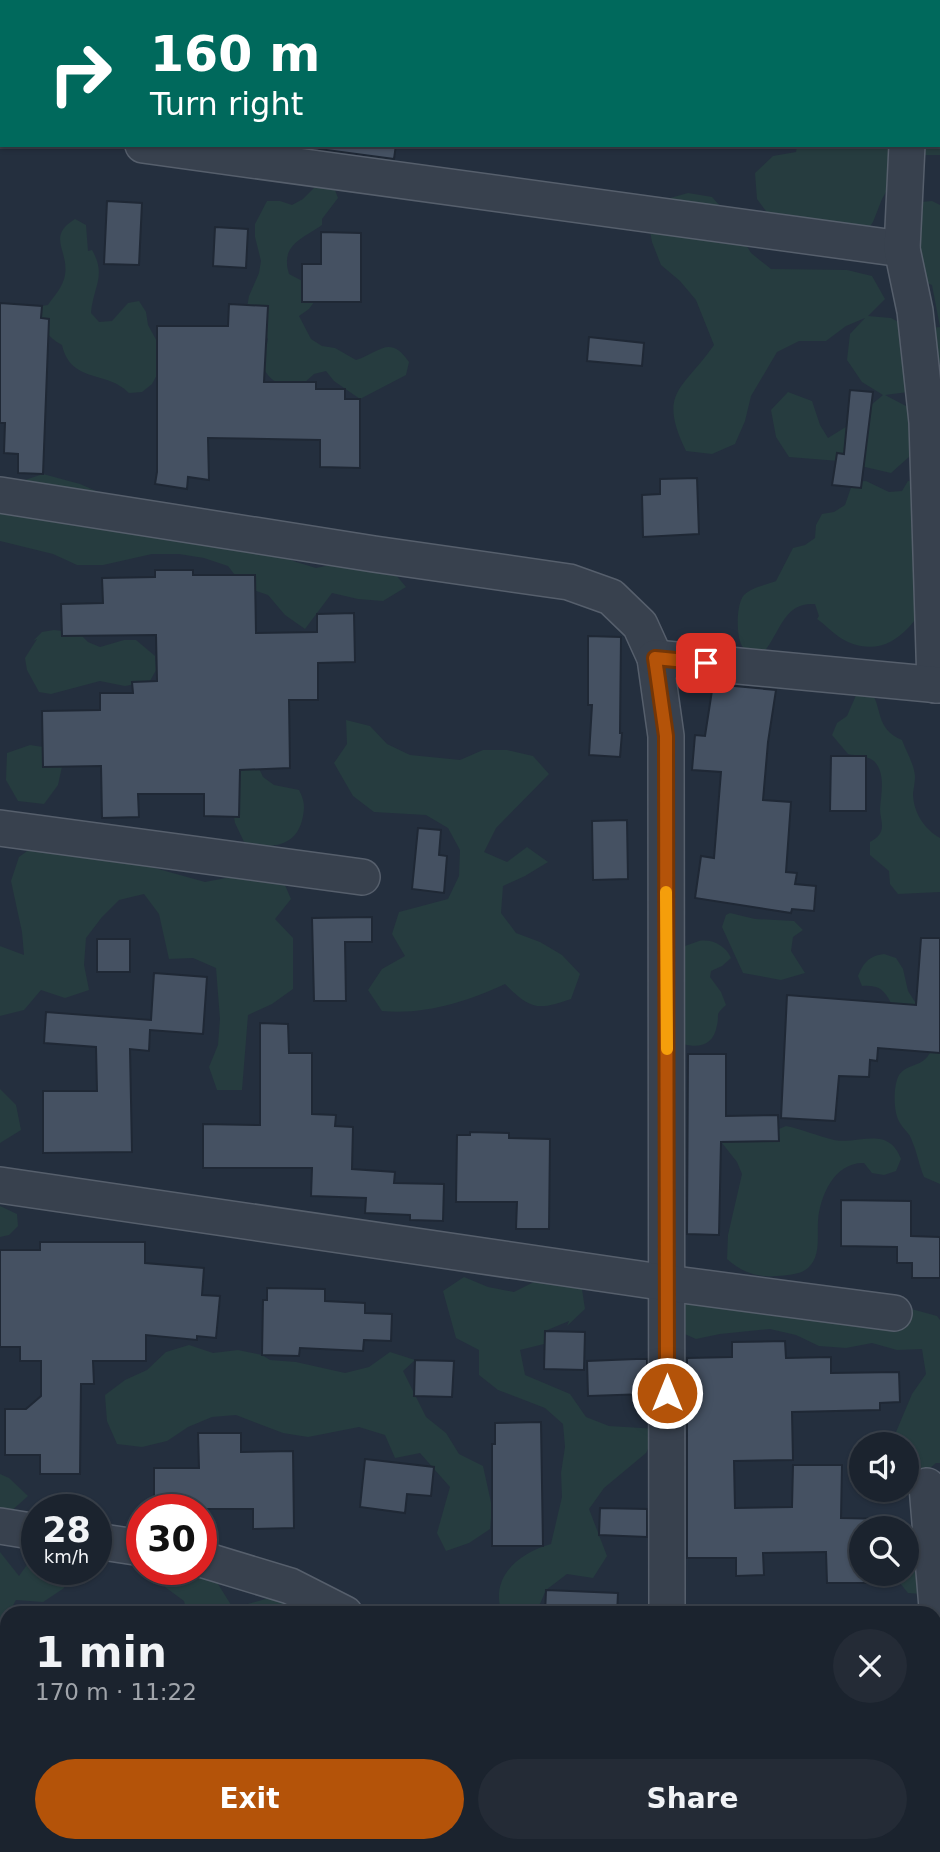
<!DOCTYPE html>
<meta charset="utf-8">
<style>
body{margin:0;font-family:"DejaVu Sans",sans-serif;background:#242b36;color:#f1f3f6;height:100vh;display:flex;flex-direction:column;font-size:26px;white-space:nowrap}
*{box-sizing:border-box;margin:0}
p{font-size:23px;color:#a0a4aa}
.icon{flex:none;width:38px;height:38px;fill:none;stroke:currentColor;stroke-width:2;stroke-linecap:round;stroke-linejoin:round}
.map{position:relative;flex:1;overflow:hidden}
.sheet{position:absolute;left:0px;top:1606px;width:942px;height:247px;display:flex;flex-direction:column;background:#1b232e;border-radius:21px 21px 0 0;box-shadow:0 2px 5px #0004,0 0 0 2px #39404a}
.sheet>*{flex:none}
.guide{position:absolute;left:0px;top:0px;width:942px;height:147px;box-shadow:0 2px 5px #0004,0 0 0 2px #39404a;background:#00695c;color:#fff;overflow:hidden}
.tools{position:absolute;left:849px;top:1432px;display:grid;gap:14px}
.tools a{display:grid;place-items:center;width:70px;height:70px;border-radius:50%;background:#1b232e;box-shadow:0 2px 5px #0004,0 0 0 2px #39404a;font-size:35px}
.speed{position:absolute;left:21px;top:1494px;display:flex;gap:14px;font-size:35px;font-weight:700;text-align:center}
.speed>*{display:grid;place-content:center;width:91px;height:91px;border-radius:50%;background:#1b232e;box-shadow:0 2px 5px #0004,0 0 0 2px #39404a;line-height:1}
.speed small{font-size:18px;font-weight:400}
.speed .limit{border:10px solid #d22;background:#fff;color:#111}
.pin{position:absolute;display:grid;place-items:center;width:60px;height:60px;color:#fff;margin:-30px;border-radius:14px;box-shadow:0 4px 10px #0006}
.me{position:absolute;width:77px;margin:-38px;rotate:0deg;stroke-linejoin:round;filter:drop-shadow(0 0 5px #0008)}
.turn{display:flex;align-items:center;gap:24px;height:147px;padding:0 35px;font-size:32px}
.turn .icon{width:91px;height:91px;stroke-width:2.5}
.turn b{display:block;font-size:49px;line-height:60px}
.round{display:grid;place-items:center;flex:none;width:74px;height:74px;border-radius:37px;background:#242b36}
.head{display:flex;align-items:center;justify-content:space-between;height:119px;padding:0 35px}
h1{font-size:42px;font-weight:700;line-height:52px}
.cta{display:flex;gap:14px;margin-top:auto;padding:14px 35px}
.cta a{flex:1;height:80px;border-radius:42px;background:#b45309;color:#fff;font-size:28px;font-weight:700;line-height:80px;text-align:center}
.cta a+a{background:#242b36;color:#f1f3f6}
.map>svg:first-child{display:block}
.green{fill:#263c3f}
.building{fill:#455162;stroke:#1f2835;stroke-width:2}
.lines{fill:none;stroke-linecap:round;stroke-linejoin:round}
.minor-casing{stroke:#565f6c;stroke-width:38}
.minor{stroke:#38414e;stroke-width:35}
.route-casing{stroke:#753606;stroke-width:18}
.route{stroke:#b45309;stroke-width:12}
.slow{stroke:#f59e0b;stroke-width:12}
</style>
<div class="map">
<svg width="940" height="1852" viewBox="0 0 940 1852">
<rect width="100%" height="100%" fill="#242f3e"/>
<g class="green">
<path d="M940 69V155H922L895 176 882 199 873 222 858 243 771 218 757 199 755 173 773 156 796 152 797 145H940Z"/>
<path d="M321 181 333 185 338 198 322 219V225C302 239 280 245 289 274L312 286 317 298 309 309 299 316 311 339 322 346 335 348 356 360C380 352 390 334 409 362L406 375 360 399 334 381 326 371 314 374 304 383C282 385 276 388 262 367L268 339 247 308 249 296 259 273 261 261 255 237V224L267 201H280L292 205 303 199Z"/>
<path d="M688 193 712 197 729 216 751 253 771 269 847 270 872 276 885 299 868 316 891 318 914 330 940 327 932 285 887 264 909 203 932 201 940 205V377L908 392 885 395 923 415 928 440 891 473 839 461 789 457 776 437 771 410 788 392 812 401 820 425 828 438 849 425 870 417 864 411 883 395 862 382 847 360 850 334 865 318 846 326 826 341H799L777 352 751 396 745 421 735 444 712 454 686 451C657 391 683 390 714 345L696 300 680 281 661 265 652 242 648 220 663 200Z"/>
<path d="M75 219 86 225 88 251 92 250C107 276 93 287 91 313L99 322 112 321 128 303 139 301 146 312 148 325 160 347 158 373 152 384 142 392 129 393C107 370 71 384 62 345 45 336 40 325 42 306L48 305C54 296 63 287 65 275 69 250 46 237 75 219Z"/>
<path d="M43 474 80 484 103 494 273 545 293 561 316 568 341 563 390 568 406 587 383 601 358 599 332 593 305 629 285 615 268 595 244 587 228 566 204 558 179 554H152L103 565H77L53 554 0 541V482H19Z"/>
<path d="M866 481 889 492 902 491 908 481 920 483 937 589C916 620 893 661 848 642 836 637 827 626 817 619L819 616 815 604C783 602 781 632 763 653L750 654C748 651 744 649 742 646 736 636 736 604 744 595 752 587 766 585 776 581L793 548 805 545 815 538 816 525 822 514 834 512 845 505 853 482Z"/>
<path d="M54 630 79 633 88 642 100 647 124 640H136L155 656 156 670 150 681 125 686 100 681 51 694 39 692 27 670 25 658 37 639 33 641 42 632Z"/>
<path d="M208 658 263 777 274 785 299 790C304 800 305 805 303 816 297 848 273 847 246 846L235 823Z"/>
<path d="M869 688C884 709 874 728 902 740 906 751 914 764 915 776 915 781 914 787 913 793 913 812 924 829 940 838V892L898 894 890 884 889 871 870 855V842C873 840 877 838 879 835 885 827 880 818 880 809 881 794 886 773 874 761 866 755 857 756 848 754L832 735 837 723 847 716 857 693Z"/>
<path d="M346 720 370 726 387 744 410 755 460 760 483 750H507L533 756 549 774 496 828 484 852 507 862 527 847 548 862 525 876 503 886 501 913 516 933 540 942 562 955 580 974 571 999C537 1011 530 1009 505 984 466 1002 425 1015 382 1011L368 990 382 969 405 956 392 934 399 912 448 899 459 876 460 850 448 828 426 815 374 812 353 796 334 763 347 744Z"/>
<path d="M30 745 43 747 63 762 58 785 44 804 18 801 6 780 7 753Z"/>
<path d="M38 843 133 862 205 882 231 877 281 876 291 899 275 919 293 938V989L272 1004 248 1015 242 1090H217L209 1067 218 1045 220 1019 216 968 193 958 169 959 159 914 144 894 119 900 102 917 86 938 84 965 89 990 65 998 41 990 24 1010 0 1016V946L24 955 22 932 11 881 19 857Z"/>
<path d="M730 913 755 919 794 921 803 930 793 937 791 951 805 973 781 980 743 973 722 927 726 915Z"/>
<path d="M699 941C712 939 725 945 731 958L722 966 711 971 710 977 721 992 726 1005C723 1008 720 1010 718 1014 718 1016 718 1023 717 1025 714 1044 701 1049 683 1044V994L685 989 681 977 682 947Z"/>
<path d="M884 954 896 958 903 969 908 991 915 1002 919 1014 902 1048 890 1050 880 1045 891 1003C884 989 878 985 862 986L858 976C864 962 869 956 884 954Z"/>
<path d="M940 1012V1184L924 1177C919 1165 917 1152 912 1141 910 1133 904 1130 900 1123 893 1113 893 1086 899 1075 904 1068 910 1067 917 1064 936 1058 938 1028 940 1012Z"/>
<path d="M0 1089 16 1105 21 1130 0 1143Z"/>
<path d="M786 1126C802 1129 817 1136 834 1140 860 1145 888 1125 901 1159L896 1171 884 1175 872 1173 864 1163C835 1162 820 1195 818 1221 817 1237 821 1256 808 1268 800 1275 787 1275 777 1276 758 1278 741 1272 727 1259L728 1235 742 1174 737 1162 722 1143 732 1134 774 1131Z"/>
<path d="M0 1206 17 1214 18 1226 9 1235 0 1237Z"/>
<path d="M558 1270 581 1283 585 1309 567 1326 569 1321 545 1331 544 1344 520 1350 525 1375 570 1394 586 1417 609 1426 658 1429 646 1453 604 1488 589 1509 607 1556 593 1578 567 1574 546 1590 536 1613H502C489 1577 519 1553 551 1544L562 1497 561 1473 565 1447 563 1424 545 1408 498 1390 479 1375V1350L456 1338 443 1291 464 1277 488 1287 514 1292Z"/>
<path d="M695 1286 886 1302 937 1316 940 1320V1463H936L917 1479 907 1478 906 1444H891L912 1394 926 1374 922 1349 897 1350 872 1343 846 1348 819 1346 796 1335 770 1329 720 1334 696 1339 671 1328 677 1305Z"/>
<path d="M189 1345 213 1353 238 1350 262 1355 270 1360 296 1362 345 1373 369 1367 390 1352 415 1360 403 1371 426 1417 446 1433 459 1454 483 1466 492 1507 490 1529 469 1543 446 1551 437 1533 450 1487 420 1453 395 1458 385 1435 359 1427 308 1437 283 1433 236 1415 212 1417 188 1427 167 1441 142 1447 117 1444 107 1421 105 1395 125 1380 147 1370 166 1352Z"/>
<path d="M0 1474 9 1478 28 1496 9 1513 0 1515Z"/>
<path d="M916 1549 921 1594 908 1593 900 1583 896 1573H906L907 1551Z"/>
<path d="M0 1552 19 1576 34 1555 37 1556V1570H61L64 1588 43 1602 16 1600C9 1613 3 1619 7 1634V1745H0Z"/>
<path d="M206 1565 233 1608 280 1595 345 1613H187L184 1601 165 1587 162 1570H201Z"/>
<path d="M935 1733 940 1738V1799L935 1796Z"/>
<path d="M141 1846H259L258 1852H137Z"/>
<path d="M438 1846H502L503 1852H446Z"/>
<path d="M556 1846H617L620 1851 633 1846H652L649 1852H558Z"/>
</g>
<g class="building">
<path d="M319 145H396L394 159 319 149Z"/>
<path d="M107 201 142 203 139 265 104 264Z"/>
<path d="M215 227 248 229 246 268 213 266Z"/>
<path d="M321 232 361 233V302H302V264H321Z"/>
<path d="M0 303 42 306 41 318 49 319 43 474 18 473V454L4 453 5 423H0Z"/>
<path d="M229 304 268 306 264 382H316V389H345V399H360V468L320 467V440L208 438 209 480 188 477 187 489 155 484 157 472V326H228Z"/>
<path d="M589 337 644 343 642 366 587 361Z"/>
<path d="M850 390 873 392 861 488 832 485 837 453 844 454Z"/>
<path d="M697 478 699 534 643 537 642 495 660 494V479Z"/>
<path d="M155 570H193V575H255L256 633 317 632V614L354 613 355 662 318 663V700H289L290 768 240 770 239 817 204 816V794H138L139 817 102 818 101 766 43 767 42 711 100 710V693H133L132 682 157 681 156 635 62 636 61 604 103 603 102 578 155 577Z"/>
<path d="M588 636 621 637 620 733H622L620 757 589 755 592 705H588Z"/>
<path d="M713 684 776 690 768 742 763 800 791 802 786 872 797 873 795 884 816 886 814 911 792 909 791 913 695 898 701 856 714 858 721 772 692 770 695 735 705 736Z"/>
<path d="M831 756H866V811H830Z"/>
<path d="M627 820 628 879 593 880 592 821Z"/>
<path d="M418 828 441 830 439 855 447 856 444 893 412 889Z"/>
<path d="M372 917V942H345L346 1001H314L312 918Z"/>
<path d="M921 938H940V1053L878 1048 877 1061 870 1060 869 1077 839 1076 835 1121 781 1118 787 995 916 1005Z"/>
<rect x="97" y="939" width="33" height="33"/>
<path d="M154 973 207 977 203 1034 150 1030 149 1051 130 1049 132 1152 43 1153V1091H97L96 1047 44 1043 46 1012 151 1020Z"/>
<path d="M260 1023 288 1024 289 1053H312V1114L336 1115 335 1126 353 1127 352 1169 395 1172 394 1183 444 1184 443 1221 410 1220V1215L365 1213 366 1198 311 1196 312 1168H203V1124L260 1125Z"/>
<path d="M688 1054H726V1116L778 1115 779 1141 721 1142 719 1235 687 1234Z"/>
<path d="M470 1132 509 1133V1138L550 1139 549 1229H516L517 1202H456L457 1135H470Z"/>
<path d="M841 1200 911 1201V1236L940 1237V1278H912V1263H897V1247L841 1246Z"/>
<path d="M40 1242H145V1263L204 1268 202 1295 220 1296 216 1338 197 1336V1340L146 1335V1361H93L94 1384H81L80 1474H40V1455H5V1409H26L41 1396V1361H20V1347H0V1250H40Z"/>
<path d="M267 1288 325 1289V1301L365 1303V1313L392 1314 391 1341 364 1340 363 1351 300 1348 299 1356 262 1355 263 1300H267Z"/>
<path d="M545 1331 585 1332 584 1370 544 1369Z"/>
<path d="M785 1341 786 1358 831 1357V1373L899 1372 900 1402 880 1403V1410L792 1412 793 1460 734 1461 735 1508 792 1507 793 1465H842L841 1518 891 1519V1528H861V1573H891V1583H827L826 1552 763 1553 764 1575 736 1576V1558H687V1358L732 1357V1342Z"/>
<path d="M636 1359H647V1394L588 1396 587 1361Z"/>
<path d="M415 1360 454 1361 452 1397 414 1396Z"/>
<path d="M541 1422 543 1546H492V1444H495V1423Z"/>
<path d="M198 1433H241V1452L293 1451 294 1528 253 1529V1509H154V1468H199Z"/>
<path d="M365 1459 434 1467 431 1496 407 1494 405 1513 360 1507Z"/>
<path d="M600 1508 647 1509V1537L599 1535Z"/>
<path d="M546 1590 618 1593 617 1614H545Z"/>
</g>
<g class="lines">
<defs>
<g id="minor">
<path d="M914 2V0"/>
<path d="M0 127H2"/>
<path d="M143 145 902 249"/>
<path d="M907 145 902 249 915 311 927 422 935 685"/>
<path d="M0 495 374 554 569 582 611 597 640 625 655 658 666 736 667 1614"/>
<path d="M655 658 940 685"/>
<path d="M0 828 362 877"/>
<path d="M0 1185 667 1283 894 1313"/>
<path d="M927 1486 940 1644V1689"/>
<path d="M0 1526 37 1532"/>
<path d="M96 1541 142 1548"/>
<path d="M201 1559 290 1586 345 1614"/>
<path d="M674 1846V1852"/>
</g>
</defs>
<use href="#minor" class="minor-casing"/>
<use href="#minor" class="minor"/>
</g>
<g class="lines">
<defs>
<path id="route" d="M667 1393 666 736 655 658 706 663"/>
</defs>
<use href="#route" class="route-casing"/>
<use href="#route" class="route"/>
<path class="slow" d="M666 892 667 1049"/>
</g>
</svg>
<div class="tools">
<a><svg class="icon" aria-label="sound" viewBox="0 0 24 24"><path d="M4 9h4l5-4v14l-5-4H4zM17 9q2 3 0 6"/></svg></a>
<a><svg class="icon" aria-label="search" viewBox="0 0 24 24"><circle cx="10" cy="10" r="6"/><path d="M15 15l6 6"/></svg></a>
</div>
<div class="speed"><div>28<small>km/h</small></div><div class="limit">30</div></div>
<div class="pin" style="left:706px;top:663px;background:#d93025"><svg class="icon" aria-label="arrive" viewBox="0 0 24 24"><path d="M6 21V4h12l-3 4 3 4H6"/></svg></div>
<svg class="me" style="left:667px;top:1393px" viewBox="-20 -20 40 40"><circle r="17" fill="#b45309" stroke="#fff" stroke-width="3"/><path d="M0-11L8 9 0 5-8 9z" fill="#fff"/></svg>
<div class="guide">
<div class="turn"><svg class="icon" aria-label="right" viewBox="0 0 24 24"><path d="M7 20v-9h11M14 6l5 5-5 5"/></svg><div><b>160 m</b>Turn right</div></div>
</div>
<section class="sheet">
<div class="head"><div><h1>1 min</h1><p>170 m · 11:22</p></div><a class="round"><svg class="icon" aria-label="close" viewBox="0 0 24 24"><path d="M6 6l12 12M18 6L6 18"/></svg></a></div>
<div class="cta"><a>Exit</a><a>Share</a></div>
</section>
</div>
